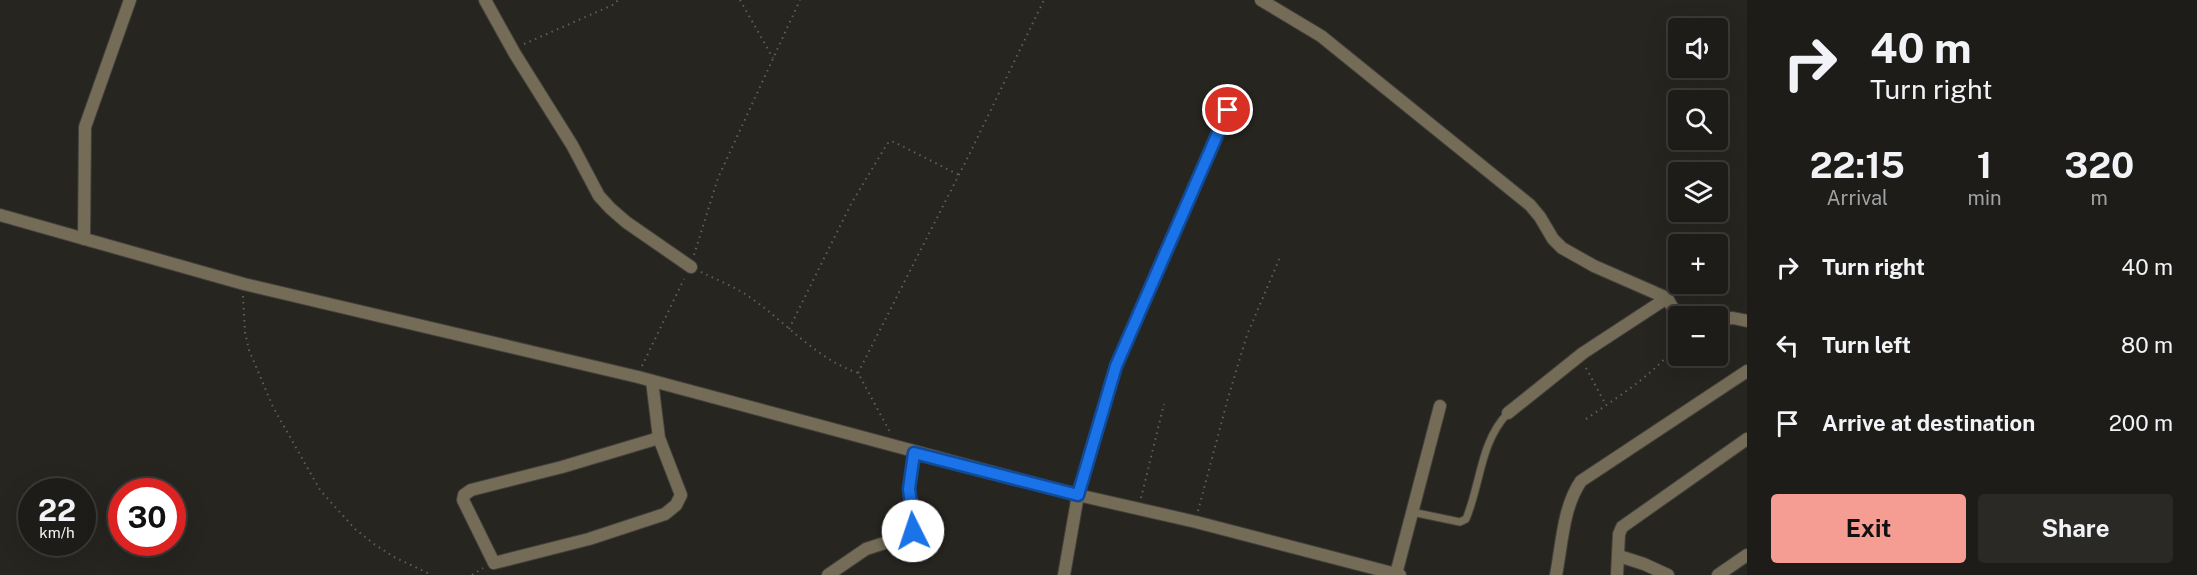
<!DOCTYPE html>
<meta charset="utf-8">
<style>
body{margin:0;font-family:"Public Sans",sans-serif;background:#2a2925;color:#f1f3f6;height:100vh;display:flex;flex-direction:column;font-size:22px;white-space:nowrap}
*{box-sizing:border-box;margin:0}
p{font-size:20px;color:#a0a1a2}
.icon{flex:none;width:33px;height:33px;fill:none;stroke:currentColor;stroke-width:2;stroke-linecap:round;stroke-linejoin:round}
.map{position:relative;flex:1;overflow:hidden}
.side{display:flex;flex-direction:column;background:#1d1c18;width:450px}
.side>*{flex:none}
.banner{background:#1d1c18;color:#f1f3f6;overflow:hidden}
.fabs{position:absolute;left:1668px;top:18px;display:grid;gap:12px}
.fabs a{display:grid;place-items:center;width:60px;height:60px;border-radius:6px;background:#1d1c18;box-shadow:0 6px 24px #0002,0 0 0 2px #3b3a37;font-size:30px}
.speed{position:absolute;left:18px;top:478px;display:flex;gap:12px;font-size:30px;font-weight:700;text-align:center}
.speed>*{display:grid;place-content:center;width:78px;height:78px;border-radius:50%;background:#1d1c18;box-shadow:0 6px 24px #0002,0 0 0 2px #3b3a37;line-height:1}
.speed small{font-size:15px;font-weight:400}
.speed .limit{border:9px solid #d22;background:#fff;color:#111}
.pin{position:absolute;display:grid;place-items:center;width:51px;height:51px;color:#fff;margin:-26px;border:3px solid #fff;border-radius:50%;box-shadow:0 2px 6px #0007}
.me{position:absolute;width:66px;margin:-33px;rotate:356deg;stroke-linejoin:round;filter:drop-shadow(0 0 4px #0008)}
.turn{display:flex;align-items:center;gap:21px;height:126px;padding:0 24px;font-size:27px}
.turn .icon{width:78px;height:78px;stroke-width:2.5}
.turn b{display:block;font-size:42px;line-height:51px}
.eta{display:flex;justify-content:space-evenly;align-items:center;height:102px;text-align:center}
.eta b{font-size:36px;font-weight:700;line-height:42px}
.cta{display:flex;gap:12px;margin-top:auto;padding:12px 24px}
.cta a{flex:1;height:69px;border-radius:6px;background:#f59c93;color:#111;font-size:24px;font-weight:700;line-height:69px;text-align:center}
.cta a+a{background:#2a2925;color:#f1f3f6}
ul{padding:0;list-style:none}
li{display:flex;align-items:center;gap:18px;height:78px;padding:0 24px}
li div{flex:1}
li b{display:block;font-size:22px}
li em{font-style:normal}
main{display:flex;flex:1;min-height:0}
.map>svg:first-child{display:block}
.lines{fill:none;stroke-linecap:round;stroke-linejoin:round}
.service-casing{stroke:#43413c;stroke-width:9}
.minor-casing{stroke:#43413c;stroke-width:14}
.path{stroke:#615f5b;stroke-width:2;stroke-dasharray:1.5 4.5;stroke-linecap:butt}
.service{stroke:#746c57;stroke-width:7}
.minor{stroke:#746c57;stroke-width:12}
.route-casing{stroke:#114b97;stroke-width:15}
.route{stroke:#1a73e8;stroke-width:10}
</style>
<main>
<div class="map">
<svg width="1747" height="575" viewBox="0 0 1747 575">
<rect width="100%" height="100%" fill="#272520"/>
<g class="lines">
<defs>
<path id="service" d="M1412 512 1460 522 1466 519C1481 483 1480 442 1508 413"/>
<g id="minor">
<path d="M485 0 515 54 572 145 599 196 610 208 626 222 691 267"/>
<path d="M1261 0 1321 36 1530 205 1540 217 1553 239 1562 248 1594 266 1667 298 1678 317"/>
<path d="M0 215 244 284 638 377 1078 495 1196 522 1400 575"/>
<path d="M84 239 85 127 130 0"/>
<path d="M1718 319 1733 318 1747 321"/>
<path d="M652 381 659 438 681 495 676 505 665 514 589 539 494 563 463 500 464 495 471 490 562 467 659 438"/>
<path d="M1508 413 1583 353 1667 298"/>
<path d="M1619 556 1644 564 1668 575"/>
<path d="M1396 574 1440 406"/>
<path d="M828 575 866 549 909 535 913 531 909 489 914 453"/>
<path d="M1064 575 1078 495 1116 366 1228 110"/>
<path d="M1556 575C1562 544 1563 507 1581 481L1747 371"/>
<path d="M1617 575 1619 534 1622 527 1747 439"/>
<path d="M1718 575 1747 555"/>
</g>
</defs>
<use href="#service" class="service-casing"/>
<use href="#minor" class="minor-casing"/>
<g class="path">
<path d="M740 0 773 58"/>
<path d="M524 44 615 4 618 0"/>
<path d="M694 255 718 178 800 0"/>
<path d="M701 272C717 280 736 287 751 298 788 324 815 358 858 373L890 432"/>
<path d="M243 296 245 332 249 350 273 407 320 490 355 529 374 544 394 557 432 575"/>
<path d="M789 329 851 204 887 144 891 141 896 143 959 175"/>
<path d="M642 366 684 279"/>
<path d="M1586 368 1606 405"/>
<path d="M858 373 970 153 1044 0"/>
<path d="M1586 419C1619 396 1654 375 1678 343"/>
<path d="M1141 498 1164 404"/>
<path d="M1198 511 1228 398 1247 335 1281 255"/>
<path d="M472 575 483 568"/>
</g>
<use href="#service" class="service"/>
<use href="#minor" class="minor"/>
</g>
<g class="lines">
<defs>
<path id="route" d="M913 531 914 524 909 489 914 453 1078 495 1116 366 1228 110"/>
</defs>
<use href="#route" class="route-casing"/>
<use href="#route" class="route"/>
</g>
</svg>
<div class="fabs">
<a><svg class="icon" aria-label="sound" viewBox="0 0 24 24"><path d="M4 9h4l5-4v14l-5-4H4zM17 9q2 3 0 6"/></svg></a>
<a><svg class="icon" aria-label="search" viewBox="0 0 24 24"><circle cx="10" cy="10" r="6"/><path d="M15 15l6 6"/></svg></a>
<a><svg class="icon" aria-label="layers" viewBox="0 0 24 24"><path d="M12 4l9 5-9 5-9-5zM3 14l9 5 9-5"/></svg></a>
<a>+</a>
<a>−</a>
</div>
<div class="speed"><div>22<small>km/h</small></div><div class="limit">30</div></div>
<div class="pin" style="left:1228px;top:110px;background:#d93025"><svg class="icon" aria-label="arrive" viewBox="0 0 24 24"><path d="M6 21V4h12l-3 4 3 4H6"/></svg></div>
<svg class="me" style="left:913px;top:531px" viewBox="-20 -20 40 40"><circle r="19" fill="#fff"/><path d="M0-13L10 11 0 6-10 11z" fill="#1a73e8"/></svg>
</div>
<section class="side">
<div class="banner">
<div class="turn"><svg class="icon" aria-label="right" viewBox="0 0 24 24"><path d="M7 20v-9h11M14 6l5 5-5 5"/></svg><div><b>40 m</b>Turn right</div></div>
</div>
<div class="eta">
<div><b>22:15</b><p>Arrival</p></div>
<div><b>1</b><p>min</p></div>
<div><b>320</b><p>m</p></div>
</div>
<ul>
<li><svg class="icon" aria-label="right" viewBox="0 0 24 24"><path d="M7 20v-9h11M14 6l5 5-5 5"/></svg><div><b>Turn right</b></div><em>40 m</em></li>
<li><svg class="icon" aria-label="left" viewBox="0 0 24 24"><path d="M17 20v-9H6M10 6l-5 5 5 5"/></svg><div><b>Turn left</b></div><em>80 m</em></li>
<li><svg class="icon" aria-label="arrive" viewBox="0 0 24 24"><path d="M6 21V4h12l-3 4 3 4H6"/></svg><div><b>Arrive at destination</b></div><em>200 m</em></li>
</ul>
<div class="cta"><a>Exit</a><a>Share</a></div>
</section>
</main>
